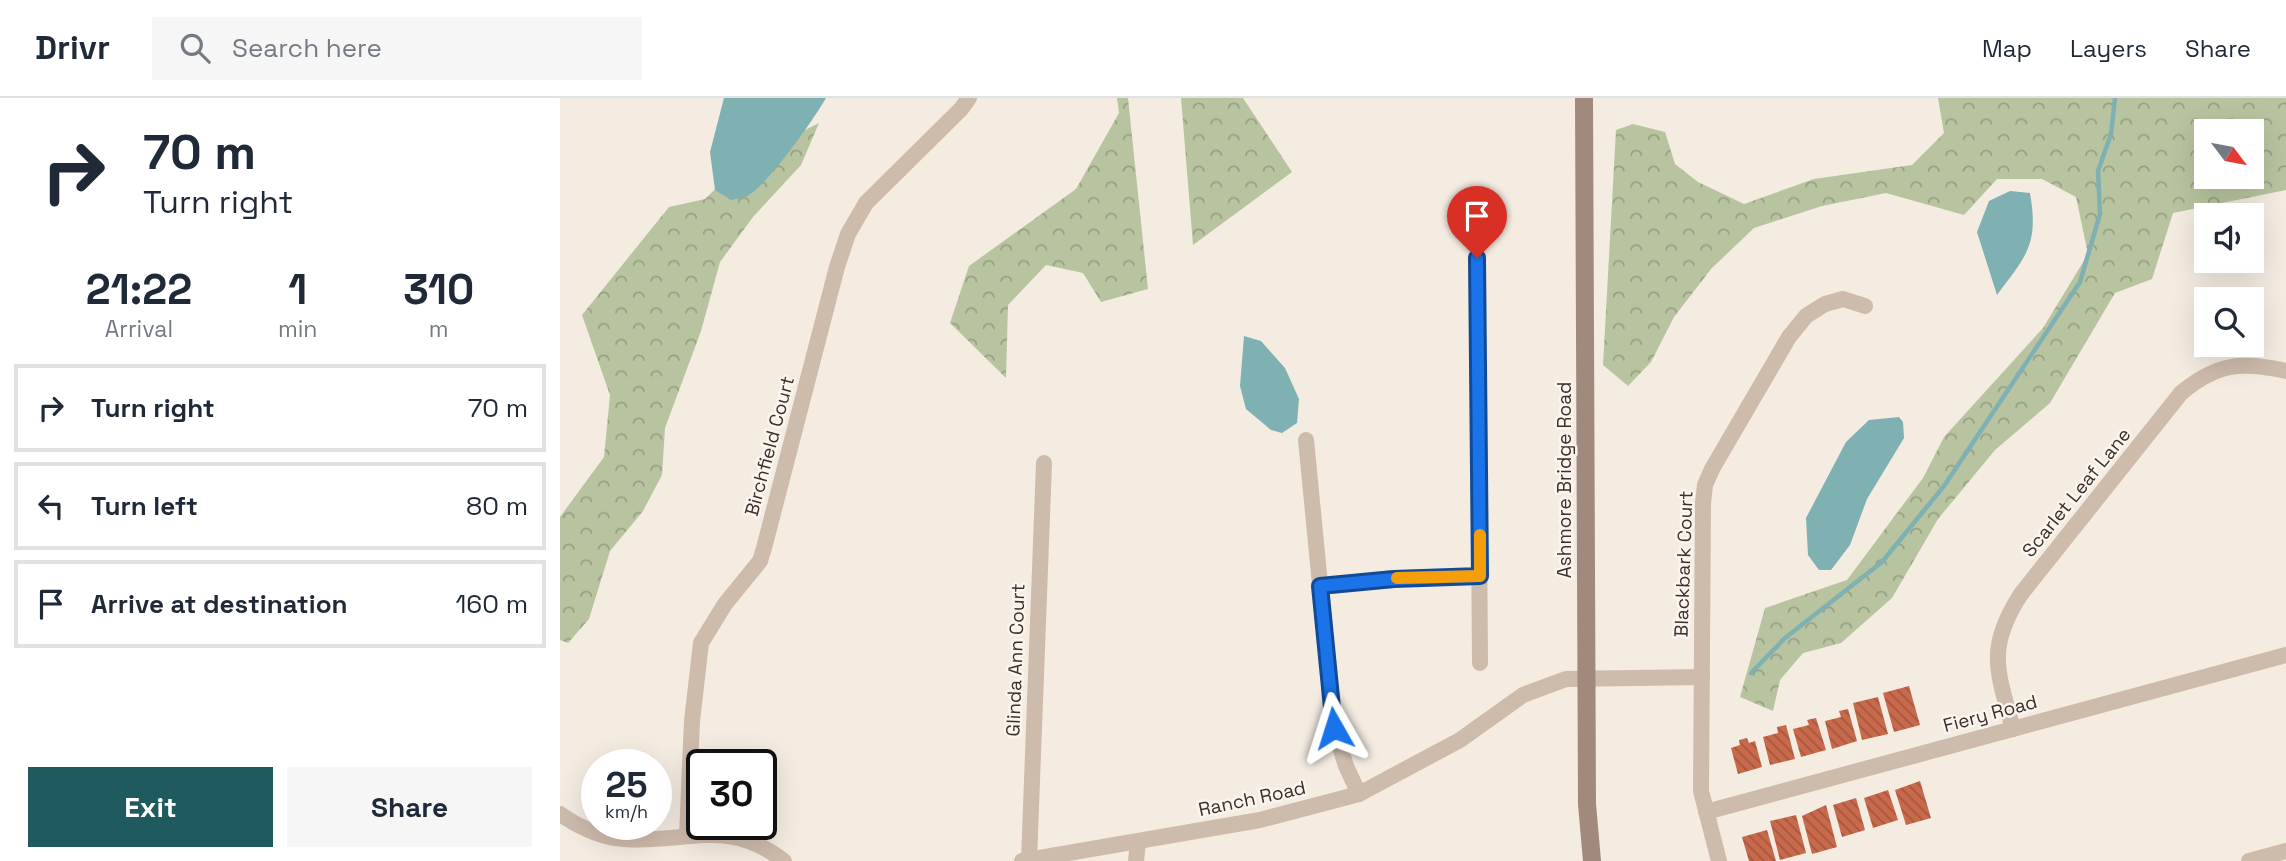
<!DOCTYPE html>
<style>
body{margin:0;font-family:"Space Grotesk",sans-serif;background:#f6f6f7;color:#1f2937;height:100vh;display:flex;flex-direction:column;font-size:26px;white-space:nowrap}
*{box-sizing:border-box;margin:0}
p{font-size:23px;color:#747a83}
.icon{flex:none;width:38px;height:38px;fill:none;stroke:currentColor;stroke-width:2;stroke-linecap:round;stroke-linejoin:round}
.map{position:relative;flex:1;overflow:hidden}
.drawer{display:flex;flex-direction:column;background:#fff;width:560px}
.drawer>*{flex:none}
.banner{background:#fff;color:#1f2937;overflow:hidden}
.needle{width:46px;rotate:122deg}
.tools{position:absolute;left:1634px;top:21px;display:grid;gap:14px}
.tools a{display:grid;place-items:center;width:70px;height:70px;border-radius:0px;background:#fff;box-shadow:0 7px 28px #0002;font-size:35px}
.speed{position:absolute;left:21px;top:651px;display:flex;gap:14px;font-size:35px;font-weight:700;text-align:center}
.speed>*{display:grid;place-content:center;width:91px;height:91px;border-radius:50%;background:#fff;box-shadow:0 7px 28px #0002;line-height:1}
.speed small{font-size:18px;font-weight:400}
.speed .limit{border:4px solid #111;border-radius:10px;background:#fff;color:#111}
.pin{position:absolute;display:grid;place-items:center;width:60px;height:60px;color:#fff;margin:-72px -30px;border-radius:50% 50% 50% 0;rotate:-45deg;box-shadow:0 0 7px #0007}
.pin .icon{rotate:45deg}
.me{position:absolute;width:77px;margin:-38px;rotate:354deg;stroke-linejoin:round;filter:drop-shadow(0 0 5px #0008)}
.turn{display:flex;align-items:center;gap:24px;height:147px;padding:0 28px;font-size:32px}
.turn .icon{width:91px;height:91px;stroke-width:2.5}
.turn b{display:block;font-size:49px;line-height:60px}
.eta{display:flex;justify-content:space-evenly;align-items:center;height:119px;text-align:center}
.eta b{font-size:42px;font-weight:700;line-height:49px}
.button{display:flex;gap:14px;margin-top:auto;padding:14px 28px}
.button a{flex:1;height:80px;border-radius:0px;background:#1f5a5e;color:#fff;font-size:28px;font-weight:700;line-height:80px;text-align:center}
.button a+a{background:#f6f6f7;color:#1f2937}
ul{padding:0;list-style:none}
li{display:flex;align-items:center;gap:21px;height:88px;margin:0 14px 10px;padding:0 14px;border:4px solid #e0e1e3;border-radius:0px}
li div{flex:1}
li b{display:block;font-size:26px}
li em{font-style:normal}
header{display:flex;align-items:center;gap:42px;box-sizing:border-box;height:98px;padding:0 35px;background:#fff;border-bottom:2px solid #e0e1e3}
header strong{font-size:33px}
nav{display:flex;gap:38px;margin-inline-start:auto;font-size:24px}
.search{width:490px;height:63px;background:#f6f6f7;display:flex;align-items:center;gap:18px;box-sizing:border-box;padding:0 24px;border-radius:0px;color:#747a83;font-size:26px}
main{display:flex;flex:1;min-height:0}
.map>svg:first-child{display:block}
.forest{fill:url(#forest-crowns);fill-rule:evenodd}
.water{fill:#7fb0b2}
.lines{fill:none;stroke-linecap:round;stroke-linejoin:round}
.stream{stroke:#7fb0b2;stroke-width:4.5}
.building{fill:url(#building-back-hatch)}
.minor{stroke:#cdbbac;stroke-width:16}
.secondary{stroke:#a18a7d;stroke-width:18}
.route-casing{stroke:#114b97;stroke-width:18}
.route{stroke:#1a73e8;stroke-width:12}
.slow{stroke:#f59e0b;stroke-width:12}
.labels{text-anchor:middle;stroke-width:5;stroke-linejoin:round;paint-order:stroke}
.street-label{font-size:19px;fill:#3b302b;stroke:#fbf5ee}
</style>
<header>
<strong>Drivr</strong>
<div class="search"><svg class="icon" aria-label="search" viewBox="0 0 24 24"><circle cx="10" cy="10" r="6"/><path d="M15 15l6 6"/></svg>Search here</div>
<nav><a>Map</a><a>Layers</a><a>Share</a></nav>
</header>
<main>
<section class="drawer">
<div class="banner">
<div class="turn"><svg class="icon" aria-label="right" viewBox="0 0 24 24"><path d="M7 20v-9h11M14 6l5 5-5 5"/></svg><div><b>70 m</b>Turn right</div></div>
</div>
<div class="eta">
<div><b>21:22</b><p>Arrival</p></div>
<div><b>1</b><p>min</p></div>
<div><b>310</b><p>m</p></div>
</div>
<ul>
<li><svg class="icon" aria-label="right" viewBox="0 0 24 24"><path d="M7 20v-9h11M14 6l5 5-5 5"/></svg><div><b>Turn right</b></div><em>70 m</em></li>
<li><svg class="icon" aria-label="left" viewBox="0 0 24 24"><path d="M17 20v-9H6M10 6l-5 5 5 5"/></svg><div><b>Turn left</b></div><em>80 m</em></li>
<li><svg class="icon" aria-label="arrive" viewBox="0 0 24 24"><path d="M6 21V4h12l-3 4 3 4H6"/></svg><div><b>Arrive at destination</b></div><em>160 m</em></li>
</ul>
<div class="button"><a>Exit</a><a>Share</a></div>
</section>
<div class="map">
<svg width="1726" height="763" viewBox="0 0 1726 763">
<defs>
<pattern id="forest-crowns" width="20" height="18" patternUnits="userSpaceOnUse" patternTransform="scale(1.75)"><rect width="20" height="18" fill="#b8c4a0"/><path d="M2 6a3 3 0 1 1 6 0M12 15a3 3 0 1 1 6 0" fill="none" stroke="#97a083"/></pattern>
<pattern id="building-back-hatch" width="6" height="6" patternUnits="userSpaceOnUse" patternTransform="scale(1.75)"><rect width="6" height="6" fill="#c8694b"/><path d="M-1 5l2 2M0 0l6 6M5-1l2 2" fill="none" stroke="#a4573f"/></pattern>
</defs>
<rect width="100%" height="100%" fill="#f4ebe1"/>
<g class="forest">
<path d="M557 0H568L588 191 541 204 523 175 486 167 448 207 446 280 390 225 409 168 516 91 559 15Z"/>
<path d="M621 0H683L732 74 633 147Z"/>
<path d="M1378 0H1726V92L1613 115 1592 181 1555 195 1490 305 1435 352 1378 421 1332 500 1281 545 1243 555 1220 582 1213 613 1180 599 1205 510 1287 482 1363 380 1384 339 1483 230 1528 156 1516 99 1482 81H1437L1404 117 1326 95 1262 108 1194 130 1151 171 1114 219 1091 264 1068 288 1043 267 1056 32 1073 26 1105 34 1115 66 1138 84 1184 106 1254 81 1352 67 1384 35ZM1647 33H1692V79H1647Z"/>
<path d="M259 25 241 67 193 119 160 164 141 233 105 330 102 377 83 413 50 453 29 521 8 545 0 542V419L44 359 50 297 22 217 109 109 145 101 185 62Z"/>
</g>
<g class="water">
<path d="M164 0H266C254 21 207 88 187 98 183 100 176 101 171 102L155 92 150 54Z"/>
<path d="M1450 93 1470 95C1479 147 1466 158 1437 197L1417 134 1429 103Z"/>
<path d="M684 238 701 243 725 270 739 301 737 325 722 335 711 332 686 311 680 288Z"/>
<path d="M1339 319 1343 324 1344 340 1307 401 1290 447 1271 472H1259L1248 457 1246 420 1286 344 1309 322Z"/>
</g>
<g class="lines">
<path class="stream" d="M1191 575 1225 540 1322 464 1384 388 1520 184 1540 116 1538 73 1551 36 1555 0"/>
</g>
<g class="building">
<path d="M1349 588 1360 627 1334 634 1323 595Z"/>
<path d="M1318 599 1328 636 1302 642 1293 605Z"/>
<path d="M1288 611 1297 643 1272 651 1265 623 1281 619 1279 613Z"/>
<path d="M1256 620 1266 652 1241 659 1233 631 1249 627 1247 622Z"/>
<path d="M1226 627 1235 661 1210 667 1203 639 1218 635 1217 629Z"/>
<path d="M1187 640 1189 645 1195 643 1202 669 1178 676 1171 650 1180 647 1179 642Z"/>
<path d="M1360 683 1371 720 1346 727 1335 692Z"/>
<path d="M1328 692 1338 722 1313 730 1304 700Z"/>
<path d="M1296 700 1305 732 1282 739 1273 707Z"/>
<path d="M1266 707 1277 749 1252 756 1242 718Z"/>
<path d="M1236 717 1246 755 1220 762 1210 723Z"/>
<path d="M1207 732 1216 763H1189L1182 739Z"/>
</g>
<g class="lines">
<g class="minor">
<path d="M917 160 920 565"/>
<path d="M746 342 774 630 786 668 799 696"/>
<path d="M760 488 834 480 921 478"/>
<path d="M1453 631C1437 572 1426 550 1461 496L1621 295C1657 265 1682 263 1726 273"/>
<path d="M1146 714 1726 557"/>
<path d="M0 716C19 729 41 740 64 741 128 746 166 718 224 763"/>
<path d="M127 738 132 623 141 545 165 506 200 463 204 450 277 169 288 136 306 105 401 11 409 0"/>
<path d="M469 762 484 365"/>
<path d="M462 763 700 722 799 696 900 642 963 597 1006 581 1142 579"/>
<path d="M576 763 578 744"/>
<path d="M1159 763 1141 693 1143 405 1145 387 1152 371 1229 239 1246 218 1265 206 1283 201 1305 208"/>
<path d="M1689 763 1726 753"/>
</g>
<path class="secondary" d="M1024 0 1027 706 1032 763"/>
</g>
<g class="lines">
<defs>
<path id="route" d="M774 630 760 488 834 481 920 478 917 160"/>
</defs>
<use href="#route" class="route-casing"/>
<use href="#route" class="route"/>
<path class="slow" d="M837 480 920 478V437"/>
</g>
<g class="labels">
<g class="street-label">
<text transform="translate(209 348) rotate(-75)" y="7">Birchfield Court</text>
<text transform="translate(1004 382) rotate(-90)" y="7">Ashmore Bridge Road</text>
<text transform="translate(1516 394) rotate(-51)" y="7">Scarlet Leaf Lane</text>
<text transform="translate(1123 466) rotate(-88)" y="7">Blackbark Court</text>
<text transform="translate(455 562) rotate(-88)" y="7">Glinda Ann Court</text>
<text transform="translate(1430 615) rotate(-15)" y="7">Fiery Road</text>
<text transform="translate(692 700) rotate(-12)" y="7">Ranch Road</text>
</g>
</g>
</svg>
<div class="tools">
<a><svg class="needle" viewBox="-14 -14 28 28"><path d="M0-13l5 13h-10z" fill="#e53935"/><path d="M0 13l5-13h-10z" fill="#747a83"/></svg></a>
<a><svg class="icon" aria-label="sound" viewBox="0 0 24 24"><path d="M4 9h4l5-4v14l-5-4H4zM17 9q2 3 0 6"/></svg></a>
<a><svg class="icon" aria-label="search" viewBox="0 0 24 24"><circle cx="10" cy="10" r="6"/><path d="M15 15l6 6"/></svg></a>
</div>
<div class="speed"><div>25<small>km/h</small></div><div class="limit">30</div></div>
<div class="pin" style="left:917px;top:160px;background:#d93025"><svg class="icon" aria-label="arrive" viewBox="0 0 24 24"><path d="M6 21V4h12l-3 4 3 4H6"/></svg></div>
<svg class="me" style="left:774px;top:630px" viewBox="-20 -20 40 40"><path d="M0-17L14 15 0 8-14 15z" fill="#1a73e8" stroke="#fff" stroke-width="4"/></svg>
</div>
</main>
